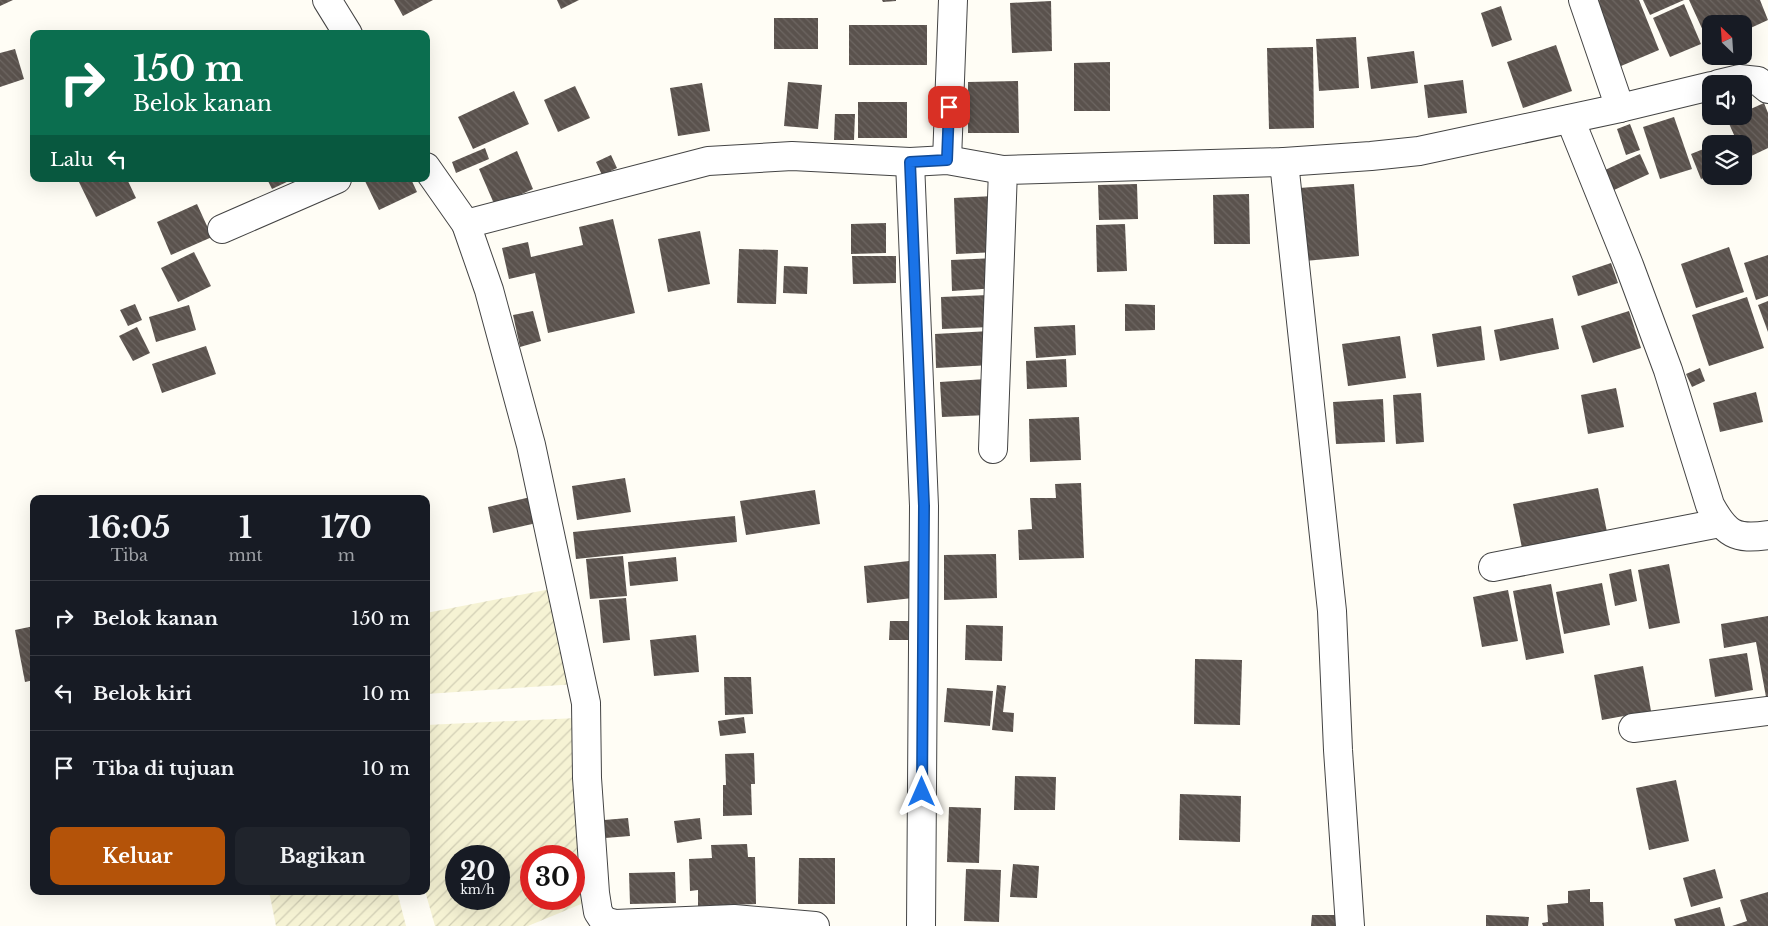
<!DOCTYPE html>
<html lang="id">
<style>
body{margin:0;font-family:"Libre Baskerville",serif;background:#20242c;color:#f1f3f6;height:100vh;display:flex;flex-direction:column;font-size:19px;white-space:nowrap}
*{box-sizing:border-box;margin:0}
p{font-size:16px;color:#9ea1a6}
.icon{flex:none;width:28px;height:28px;fill:none;stroke:currentColor;stroke-width:2;stroke-linecap:round;stroke-linejoin:round}
.map{position:relative;flex:1;overflow:hidden}
.side{position:absolute;left:30px;top:495px;width:400px;height:400px;display:flex;flex-direction:column;background:#171b24;border-radius:10px;box-shadow:0 5px 20px #0002}
.side>*{flex:none}
.top-card{position:absolute;left:30px;top:30px;width:400px;height:152px;border-radius:10px;box-shadow:0 5px 20px #0002;background:#0b6e4f;color:#fff;overflow:hidden}
.needle{width:32px;rotate:335deg}
.buttons{position:absolute;left:1702px;top:15px;display:grid;gap:10px}
.buttons a{display:grid;place-items:center;width:50px;height:50px;border-radius:10px;background:#171b24;box-shadow:0 5px 20px #0002;font-size:25px}
.speed{position:absolute;left:445px;top:845px;display:flex;gap:10px;font-size:25px;font-weight:700;text-align:center}
.speed>*{display:grid;place-content:center;width:65px;height:65px;border-radius:50%;background:#171b24;box-shadow:0 5px 20px #0002;line-height:1}
.speed small{font-size:12px;font-weight:400}
.speed .limit{border:8px solid #d22;background:#fff;color:#111}
.pin{position:absolute;display:grid;place-items:center;width:42px;height:42px;color:#fff;margin:-21px;border-radius:10px;box-shadow:0 2px 8px #0006}
.me{position:absolute;width:55px;margin:-28px;rotate:0deg;stroke-linejoin:round;filter:drop-shadow(0 0 4px #0008)}
.turn{display:flex;align-items:center;gap:18px;height:105px;padding:0 20px;font-size:22px}
.turn .icon{width:65px;height:65px;stroke-width:2.5}
.turn b{display:block;font-size:35px;line-height:42px}
.then{display:flex;align-items:center;height:48px;padding:0 20px;background:#0003;gap:10px;font-size:19px}
.eta{display:flex;justify-content:space-evenly;align-items:center;height:85px;text-align:center}
.eta b{font-size:30px;font-weight:700;line-height:35px}
.button{display:flex;gap:10px;margin-top:auto;padding:10px 20px}
.button a{flex:1;height:58px;border-radius:10px;background:#b45309;color:#fff;font-size:20px;font-weight:700;line-height:58px;text-align:center}
.button a+a{background:#20242c;color:#f1f3f6}
ul{padding:0;list-style:none}
li{display:flex;align-items:center;gap:15px;height:75px;padding:0 20px;border-top:1px solid #363941}
li div{flex:1}
li b{display:block;font-size:19px}
li em{font-style:normal}
.map>svg:first-child{display:block}
.farmland{fill:url(#farmland-furrows);fill-rule:evenodd}
.building{fill:url(#building-back-hatch)}
.lines{fill:none;stroke-linecap:round;stroke-linejoin:round}
.minor-casing{stroke:#444;stroke-width:30}
.minor{stroke:#fff;stroke-width:28}
.route-casing{stroke:#114b97;stroke-width:12}
.route{stroke:#1a73e8;stroke-width:9}
</style>
<div class="map">
<svg width="1768" height="926" viewBox="0 0 1768 926">
<defs>
<pattern id="farmland-furrows" width="10" height="10" patternUnits="userSpaceOnUse" patternTransform="scale(1.25)"><rect width="10" height="10" fill="#f6f3d4"/><path d="M-1 1l2-2M0 10L10 0M9 11l2-2" fill="none" stroke="#d2cfb5"/></pattern>
<pattern id="building-back-hatch" width="6" height="6" patternUnits="userSpaceOnUse" patternTransform="scale(1.25)"><rect width="6" height="6" fill="#5a524d"/><path d="M-1 5l2 2M0 0l6 6M5-1l2 2" fill="none" stroke="#6d6662"/></pattern>
</defs>
<rect width="100%" height="100%" fill="#fffdf5"/>
<g class="farmland">
<path d="M551 589 577 684 426 694V613Z"/>
<path d="M577 718 586 902 528 926H435L425 891H426V725ZM456 856H499V899H456ZM531 856H574V899H531Z"/>
<path d="M266 891H397L406 926H276L270 896Z"/>
</g>
<g class="building">
<path d="M0 0H13L0 6Z"/>
<path d="M394 0H433L403 16Z"/>
<path d="M557 0H579L561 9Z"/>
<path d="M882 0H896V1L883 2Z"/>
<path d="M1600 0H1639L1659 50 1621 66 1595 2Z"/>
<path d="M1643 0H1684L1650 15Z"/>
<path d="M1689 0H1760L1768 20 1744 31V24H1711V45L1710 46Z"/>
<path d="M1051 1 1052 51 1012 53 1010 3Z"/>
<path d="M1684 4 1701 44 1670 57 1653 18Z"/>
<path d="M1501 6 1512 40 1492 47 1481 13Z"/>
<rect x="774" y="18" width="44" height="31"/>
<rect x="849" y="25" width="78" height="40"/>
<path d="M1356 37 1359 88 1319 91 1316 39Z"/>
<path d="M1556 45 1572 91 1523 108 1507 62Z"/>
<path d="M1313 47 1314 128 1269 129 1267 48Z"/>
<path d="M15 49 24 79 0 87V53Z"/>
<path d="M1414 51 1418 83 1371 89 1367 57Z"/>
<path d="M1110 62V111H1074V63Z"/>
<path d="M1463 80 1467 113 1428 118 1424 85Z"/>
<path d="M1018 81 1019 133H968V82Z"/>
<path d="M788 82 822 85 818 129 784 126Z"/>
<path d="M702 83 710 131 678 136 670 88Z"/>
<path d="M575 86 590 118 558 132 544 100Z"/>
<path d="M514 91 529 124 473 149 458 117Z"/>
<rect x="858" y="102" width="49" height="36"/>
<path d="M1764 103 1768 113V148L1745 159 1744 144H1738L1727 119 1734 116H1744V112Z"/>
<path d="M835 114H855L854 140H834Z"/>
<path d="M1674 117 1692 169 1660 179 1643 127Z"/>
<path d="M1630 124 1640 150 1626 155 1617 129Z"/>
<path d="M1730 138 1732 144H1715Z"/>
<path d="M1711 146V175L1701 179 1691 154Z"/>
<path d="M485 148 489 159 456 173 452 162Z"/>
<path d="M517 151 533 189 495 206 479 169Z"/>
<path d="M1640 154 1649 174 1614 190 1605 170Z"/>
<path d="M611 155 617 168 602 175 596 162Z"/>
<path d="M81 179H127L136 198 96 217 78 180Z"/>
<path d="M267 179H293L272 189Z"/>
<path d="M370 179H411L417 192 379 210 365 181Z"/>
<path d="M1137 184 1138 219 1099 220 1098 185Z"/>
<path d="M1354 184 1359 256 1305 261 1299 188Z"/>
<path d="M1249 194 1250 244H1214L1213 195Z"/>
<path d="M994 196 996 252 956 254 954 198Z"/>
<path d="M197 204 212 237 171 255 157 222Z"/>
<path d="M613 219 635 313 548 333 535 273 509 279 502 248 528 242 531 257 583 245 579 227Z"/>
<path d="M886 223V253L851 254V224Z"/>
<path d="M1125 224 1127 271 1097 272 1096 225Z"/>
<path d="M700 231 710 284 668 292 658 239Z"/>
<path d="M1729 247 1744 292 1696 308 1681 264Z"/>
<path d="M739 249 778 250 776 304 737 303Z"/>
<path d="M194 252 211 286 178 302 161 268Z"/>
<path d="M1768 255V296L1756 300 1744 263Z"/>
<path d="M852 256H896V283L853 284Z"/>
<path d="M996 258 997 288 952 291 951 260Z"/>
<path d="M1611 263 1618 283 1578 296 1572 276Z"/>
<path d="M784 266 808 267 807 294 783 293Z"/>
<path d="M989 295 990 327 942 329 941 297Z"/>
<path d="M1747 297 1764 348 1709 366 1692 315Z"/>
<path d="M1768 301V332L1758 305Z"/>
<path d="M135 304 142 320 128 326 120 310Z"/>
<path d="M1125 304 1155 305V330L1125 331Z"/>
<path d="M189 305 196 330 156 342 149 317Z"/>
<path d="M533 311 541 341 520 347 513 315Z"/>
<path d="M1629 311 1641 348 1593 363 1581 326Z"/>
<path d="M1553 318 1559 349 1500 361 1494 330Z"/>
<path d="M1075 325 1076 355 1036 358 1034 327Z"/>
<path d="M1481 326 1485 360 1437 367 1432 334Z"/>
<path d="M137 327 150 353 133 361 119 336Z"/>
<path d="M990 331 991 365 936 368 935 334Z"/>
<path d="M1400 336 1406 378 1348 386 1342 344Z"/>
<path d="M206 346 216 374 162 393 152 364Z"/>
<path d="M1066 359 1067 387 1027 389 1026 361Z"/>
<path d="M1700 368 1705 381 1692 387 1686 374Z"/>
<path d="M986 379 988 415 942 417 940 382Z"/>
<path d="M1616 388 1624 427 1588 434 1581 395Z"/>
<path d="M1756 392 1763 422 1720 432 1713 403Z"/>
<path d="M1421 393 1424 442 1396 444 1393 395Z"/>
<path d="M1383 399 1385 442 1336 444 1333 402Z"/>
<path d="M1079 417 1081 460 1030 462 1029 419Z"/>
<path d="M625 478 631 512 577 520 572 486Z"/>
<path d="M1081 483 1084 558 1019 560 1018 530 1032 529 1030 498H1056L1055 484Z"/>
<path d="M1598 488 1608 537 1523 553 1513 504Z"/>
<path d="M815 490 820 524 746 535 740 501Z"/>
<path d="M535 496 541 522 493 533 488 507Z"/>
<path d="M735 516 737 542 576 559 573 532Z"/>
<path d="M996 554 997 598 944 600V555Z"/>
<path d="M623 556 627 596 590 599 586 559Z"/>
<path d="M676 557 678 581 630 586 628 562Z"/>
<path d="M909 561 913 598 867 603 864 566Z"/>
<path d="M1669 564 1680 623 1649 629 1638 570Z"/>
<path d="M1631 569 1637 601 1615 606 1609 574Z"/>
<path d="M1602 583 1610 625 1564 634 1556 592Z"/>
<path d="M1551 584 1564 653 1526 660 1513 591Z"/>
<path d="M1508 590 1518 641 1482 647 1473 597Z"/>
<path d="M626 598 630 640 603 643 599 600Z"/>
<path d="M1768 616V697H1766L1756 642 1724 648 1721 624Z"/>
<path d="M890 621H920L919 640H889Z"/>
<path d="M966 625 1003 626 1002 661 965 660Z"/>
<path d="M34 626V680L25 682 15 630Z"/>
<path d="M696 635 699 672 654 676 650 640Z"/>
<path d="M1747 653 1753 690 1715 697 1709 659Z"/>
<path d="M1195 659 1242 660 1240 725 1194 724Z"/>
<path d="M1643 666 1651 711 1602 720 1594 675Z"/>
<path d="M724 677H751L753 714 725 715Z"/>
<path d="M997 685 1006 686 1003 712 1014 713 1013 732 992 730Z"/>
<path d="M947 688 993 691 990 726 944 722Z"/>
<path d="M744 717 746 733 720 736 718 721Z"/>
<path d="M754 753 755 784H751L752 815 723 816V785H726L725 754Z"/>
<path d="M1015 776 1056 777 1055 810H1014Z"/>
<path d="M1676 780 1689 841 1649 850 1636 788Z"/>
<path d="M1180 794 1241 796 1240 842 1179 840Z"/>
<path d="M949 807 981 808 979 863 947 862Z"/>
<path d="M628 818 630 836 605 838 604 820Z"/>
<path d="M700 818 702 839 677 843 674 821Z"/>
<path d="M747 844 748 857H755L756 904 698 906V890L690 891 689 859 712 858 711 845Z"/>
<path d="M799 858H835V904H798Z"/>
<path d="M1013 864 1039 866 1037 898 1010 897Z"/>
<path d="M966 869 1001 870 999 922 964 921Z"/>
<path d="M1715 869 1723 898 1691 907 1683 878Z"/>
<path d="M675 872 676 903 630 904 629 873Z"/>
<path d="M1590 889V902H1603L1604 926H1543L1542 923 1548 922 1547 905 1568 903V891Z"/>
<path d="M1768 892V926H1732L1747 921 1740 900Z"/>
<path d="M1720 907 1725 926H1676L1674 919Z"/>
<path d="M1312 915H1343V926H1311Z"/>
<path d="M1486 915 1529 917 1528 926H1486Z"/>
</g>
<g class="lines">
<defs>
<g id="minor">
<path d="M327 0 348 34"/>
<path d="M1583 0 1620 108"/>
<path d="M1718 84 1739 79 1758 81 1768 89"/>
<path d="M1570 119 1629 265 1668 370 1710 505C1726 534 1735 540 1768 535"/>
<path d="M947 160 953 0"/>
<path d="M910 162 924 506 921 926"/>
<path d="M1284 162 1332 611 1338 750 1350 926"/>
<path d="M426 167 466 224 489 290 531 445 586 703 587 778 595 893 598 912 604 921 615 924 734 919 815 926"/>
<path d="M466 224 708 161 792 156 910 162 947 160 1003 170 1284 162 1371 156 1419 151 1620 108 1711 86"/>
<path d="M222 229 337 179"/>
<path d="M993 449 1003 170"/>
<path d="M1493 567 1720 523"/>
<path d="M1633 728 1768 711"/>
</g>
</defs>
<use href="#minor" class="minor-casing"/>
<use href="#minor" class="minor"/>
</g>
<g class="lines">
<defs>
<path id="route" d="M922 792 924 506 910 162 947 160 949 107"/>
</defs>
<use href="#route" class="route-casing"/>
<use href="#route" class="route"/>
</g>
</svg>
<div class="buttons">
<a><svg class="needle" viewBox="-14 -14 28 28"><path d="M0-13l5 13h-10z" fill="#e53935"/><path d="M0 13l5-13h-10z" fill="#9ea1a6"/></svg></a>
<a><svg class="icon" aria-label="sound" viewBox="0 0 24 24"><path d="M4 9h4l5-4v14l-5-4H4zM17 9q2 3 0 6"/></svg></a>
<a><svg class="icon" aria-label="layers" viewBox="0 0 24 24"><path d="M12 4l9 5-9 5-9-5zM3 14l9 5 9-5"/></svg></a>
</div>
<div class="speed"><div>20<small>km/h</small></div><div class="limit">30</div></div>
<div class="pin" style="left:949px;top:107px;background:#d93025"><svg class="icon" aria-label="arrive" viewBox="0 0 24 24"><path d="M6 21V4h12l-3 4 3 4H6"/></svg></div>
<svg class="me" style="left:922px;top:792px" viewBox="-20 -20 40 40"><path d="M0-17L14 15 0 8-14 15z" fill="#1a73e8" stroke="#fff" stroke-width="4"/></svg>
<div class="top-card">
<div class="turn"><svg class="icon" aria-label="right" viewBox="0 0 24 24"><path d="M7 20v-9h11M14 6l5 5-5 5"/></svg><div><b>150 m</b>Belok kanan</div></div>
<div class="then">Lalu<svg class="icon" aria-label="left" viewBox="0 0 24 24"><path d="M17 20v-9H6M10 6l-5 5 5 5"/></svg></div>
</div>
<section class="side">
<div class="eta">
<div><b>16:05</b><p>Tiba</p></div>
<div><b>1</b><p>mnt</p></div>
<div><b>170</b><p>m</p></div>
</div>
<ul>
<li><svg class="icon" aria-label="right" viewBox="0 0 24 24"><path d="M7 20v-9h11M14 6l5 5-5 5"/></svg><div><b>Belok kanan</b></div><em>150 m</em></li>
<li><svg class="icon" aria-label="left" viewBox="0 0 24 24"><path d="M17 20v-9H6M10 6l-5 5 5 5"/></svg><div><b>Belok kiri</b></div><em>10 m</em></li>
<li><svg class="icon" aria-label="arrive" viewBox="0 0 24 24"><path d="M6 21V4h12l-3 4 3 4H6"/></svg><div><b>Tiba di tujuan</b></div><em>10 m</em></li>
</ul>
<div class="button"><a>Keluar</a><a>Bagikan</a></div>
</section>
</div>
